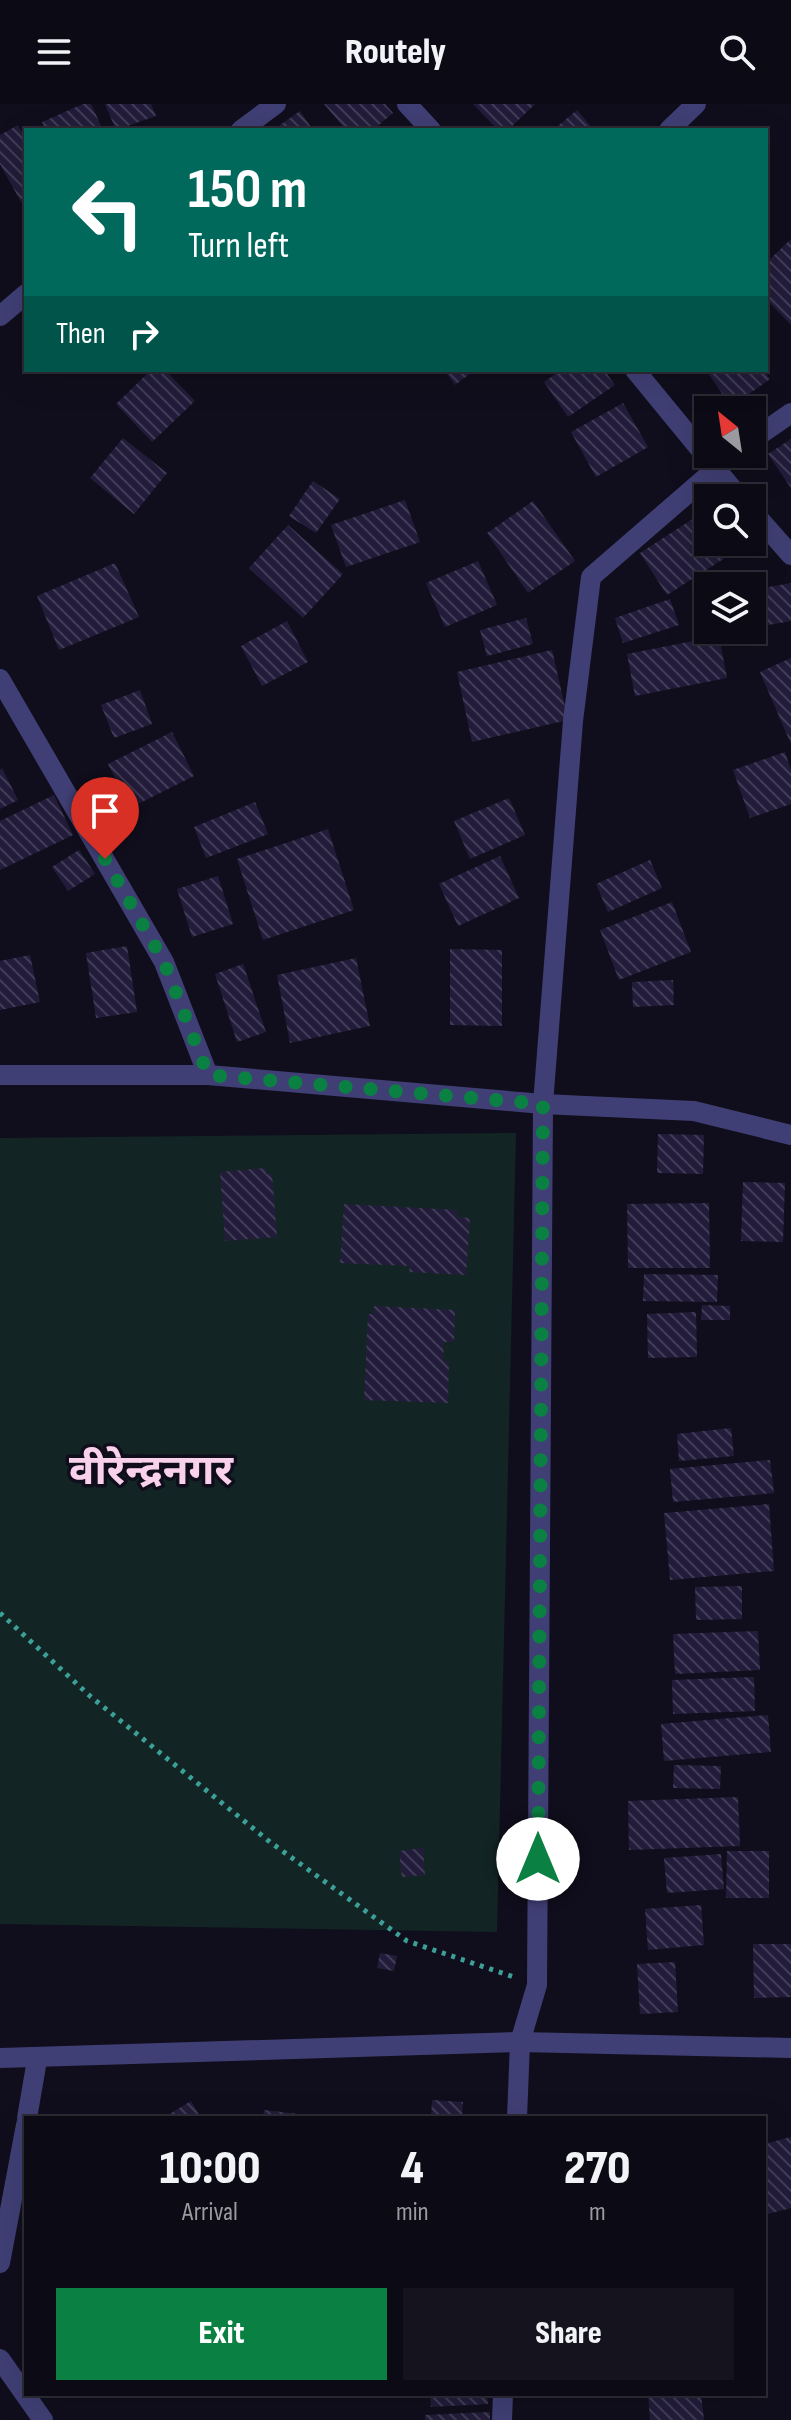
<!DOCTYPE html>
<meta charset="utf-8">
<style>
body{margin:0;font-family:"Sofia Sans Condensed","Noto Sans Devanagari",sans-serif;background:#15131e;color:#f1f3f6;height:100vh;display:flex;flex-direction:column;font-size:30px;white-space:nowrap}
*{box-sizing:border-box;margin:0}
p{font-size:26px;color:#9a9aa0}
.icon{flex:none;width:44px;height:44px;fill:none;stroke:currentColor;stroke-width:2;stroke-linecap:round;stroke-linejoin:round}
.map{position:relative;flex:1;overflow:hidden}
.side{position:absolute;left:24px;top:2012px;width:742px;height:280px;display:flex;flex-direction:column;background:#0c0a15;border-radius:0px;box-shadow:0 8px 32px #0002,0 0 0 2px #2c2b34}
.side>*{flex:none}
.guide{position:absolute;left:24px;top:24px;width:744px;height:244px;border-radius:0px;box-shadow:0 8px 32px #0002,0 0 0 2px #2c2b34;background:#00695c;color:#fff;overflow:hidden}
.needle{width:52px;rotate:330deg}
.controls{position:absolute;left:694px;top:292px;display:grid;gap:16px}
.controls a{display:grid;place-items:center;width:72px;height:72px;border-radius:0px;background:#0c0a15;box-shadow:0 8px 32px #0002,0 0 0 2px #2c2b34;font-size:40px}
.pin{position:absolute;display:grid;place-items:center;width:68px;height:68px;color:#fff;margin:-82px -34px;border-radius:50% 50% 50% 0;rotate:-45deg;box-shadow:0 0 8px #0007}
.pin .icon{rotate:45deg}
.me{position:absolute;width:88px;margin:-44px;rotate:0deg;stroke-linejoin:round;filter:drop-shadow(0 0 6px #0008)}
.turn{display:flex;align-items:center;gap:28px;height:168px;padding:0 32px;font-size:36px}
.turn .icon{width:104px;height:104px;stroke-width:2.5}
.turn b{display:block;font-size:56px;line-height:68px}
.then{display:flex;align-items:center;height:76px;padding:0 32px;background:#0003;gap:16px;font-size:30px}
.eta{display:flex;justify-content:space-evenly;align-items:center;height:136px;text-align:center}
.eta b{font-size:48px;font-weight:800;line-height:56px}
.action{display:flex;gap:16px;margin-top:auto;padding:16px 32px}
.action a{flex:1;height:92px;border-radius:0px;background:#0b8043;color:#fff;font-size:32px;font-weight:800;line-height:92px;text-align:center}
.action a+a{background:#15131e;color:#f1f3f6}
header{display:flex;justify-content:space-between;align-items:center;height:104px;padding:0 32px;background:#0c0a15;font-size:36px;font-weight:800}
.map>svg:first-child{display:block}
.green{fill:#122524}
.building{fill:url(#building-back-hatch)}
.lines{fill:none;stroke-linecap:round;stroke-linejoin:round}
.path{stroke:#3ca098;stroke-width:5;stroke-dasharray:4 6;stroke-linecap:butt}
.minor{stroke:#403f75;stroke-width:20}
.tertiary{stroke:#403f75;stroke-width:20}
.route{stroke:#0b8043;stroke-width:14;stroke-dasharray:0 25.2}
.labels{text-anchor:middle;stroke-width:7;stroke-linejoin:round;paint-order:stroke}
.town-label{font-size:42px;font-weight:bold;fill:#f9d1eb;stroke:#100e1c}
</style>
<header><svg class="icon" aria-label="menu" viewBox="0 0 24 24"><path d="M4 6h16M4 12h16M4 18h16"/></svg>Routely<svg class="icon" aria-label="search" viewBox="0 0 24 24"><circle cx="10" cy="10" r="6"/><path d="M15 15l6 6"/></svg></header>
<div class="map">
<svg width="791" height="2316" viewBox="0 0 791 2316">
<defs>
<pattern id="building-back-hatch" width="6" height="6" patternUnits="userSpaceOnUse" patternTransform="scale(2)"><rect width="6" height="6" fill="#221c3a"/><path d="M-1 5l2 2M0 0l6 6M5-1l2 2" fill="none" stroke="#413c57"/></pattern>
</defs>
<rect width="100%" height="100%" fill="#100e1c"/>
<path class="green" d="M516 1029 497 1828 0 1820V1034Z"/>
<g class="building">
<path d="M83 0H91L103 26H46L42 18Z"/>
<path d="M105 0H151L156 12 116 26Z"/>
<path d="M324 0H385L393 9 373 26H346Z"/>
<path d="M473 0H535L508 26H498Z"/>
<path d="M577 6 594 26H553Z"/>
<path d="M300 7 313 26H273Z"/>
<path d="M18 21 26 36V107L0 60V31Z"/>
<path d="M791 135V221L766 195V159Z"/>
<path d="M151 266H165L195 297 152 338 116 300Z"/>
<path d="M444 266H475L455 281Z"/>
<path d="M561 266H604L615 281 568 313 544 278Z"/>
<path d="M706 266H763L770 275 731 303Z"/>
<path d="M623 299 648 343 596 373 571 328Z"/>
<path d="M123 334 167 369 134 410 90 374Z"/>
<path d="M791 335V384L768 350Z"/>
<path d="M313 377 340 395 316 429 289 412Z"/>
<path d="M405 396 420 438 346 463 331 421Z"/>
<path d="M533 397 575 457 528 489 487 429Z"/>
<path d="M708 405V438H735L739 445 667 491 640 449Z"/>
<path d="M288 421 343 470 303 514 249 464Z"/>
<path d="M478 457 497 501 445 523 426 479Z"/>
<path d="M115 459 139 513 59 546 37 492Z"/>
<path d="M791 479V517L752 524V486Z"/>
<path d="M670 495 679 521 623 539 615 514Z"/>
<path d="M526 514 533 540 487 552 480 526Z"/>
<path d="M287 517 308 558 262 582 241 542Z"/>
<path d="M719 532 727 574 635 592 627 550Z"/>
<path d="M552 546 568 616 472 638 457 568Z"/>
<path d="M791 554V640L760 568Z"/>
<path d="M140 586 152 620 114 634 101 601Z"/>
<path d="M172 628 194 672 130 704 108 660Z"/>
<path d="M785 648 791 666V700L750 714 733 666Z"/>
<path d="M2 664 18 696 0 705V666Z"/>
<path d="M54 691 73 731 0 766V717Z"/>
<path d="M509 694 525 731 470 755 454 717Z"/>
<path d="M255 698 268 730 206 754 194 723Z"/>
<path d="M328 725 354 806 263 836 237 755Z"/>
<path d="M79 746 95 770 68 787 52 763Z"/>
<path d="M500 752 519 794 458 822 439 780Z"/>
<path d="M650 756 662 784 608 808 596 780Z"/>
<path d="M218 772 233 820 192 833 177 785Z"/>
<path d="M672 798 691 848 619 876 600 826Z"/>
<path d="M127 842 137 908 96 914 86 849Z"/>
<path d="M450 845 502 846V922L450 921Z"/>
<path d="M30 851 40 898 0 906V857Z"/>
<path d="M356 854 370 922 290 939 277 871Z"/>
<path d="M243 860 266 928 237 938 215 870Z"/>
<path d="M673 876 674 901 633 903 632 878Z"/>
<path d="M658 1030 704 1031 703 1070 657 1069Z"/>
<path d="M266 1064V1070H272L277 1133 225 1137 220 1068Z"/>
<path d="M743 1078 785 1079 783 1138 741 1137Z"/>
<path d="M709 1099 710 1164H628L627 1100Z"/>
<path d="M344 1100 457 1106V1113L470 1114 466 1171 409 1168 410 1162 340 1159Z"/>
<path d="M644 1170 718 1171 717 1198 643 1197Z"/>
<path d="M702 1201 730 1202V1216H701Z"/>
<path d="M374 1202 455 1206 454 1238H444L443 1257H449L448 1299 364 1296 368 1210H374Z"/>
<path d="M696 1208 697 1253 648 1254 647 1210Z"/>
<path d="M731 1324 734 1352 679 1357 677 1330Z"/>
<path d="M770 1356 774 1389 673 1398 670 1365Z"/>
<path d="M769 1400 774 1467 670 1476 664 1409Z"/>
<path d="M742 1482V1515L696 1516 695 1483Z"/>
<path d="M758 1527 760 1566 675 1570 673 1530Z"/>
<path d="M754 1573 755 1607 673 1610 672 1576Z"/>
<path d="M768 1611 771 1648 664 1657 661 1620Z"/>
<path d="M674 1661 721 1662 720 1685 673 1684Z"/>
<path d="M738 1693 740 1742 629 1746 628 1697Z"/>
<path d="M423 1744 425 1771 402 1773 399 1747Z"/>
<path d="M727 1747H769V1794H726Z"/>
<path d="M721 1750 724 1785 667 1789 664 1754Z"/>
<path d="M701 1801 704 1841 648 1846 645 1805Z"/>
<path d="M753 1840H791V1893L754 1894Z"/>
<path d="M380 1849 397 1852 394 1867 377 1864Z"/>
<path d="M675 1858 678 1908 640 1910 637 1860Z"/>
<path d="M432 1996 463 1998 462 2014H431Z"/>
<path d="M191 1997 201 2014H163Z"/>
<path d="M264 2006 317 2012V2014H263Z"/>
<path d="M791 2033V2104L764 2111V2040Z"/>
<path d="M430 2290H487L488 2300 431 2303Z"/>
<path d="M648 2290H701L704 2316H650Z"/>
<path d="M490 2308V2316H425V2311Z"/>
</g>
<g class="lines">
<path class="path" d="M0 1509 90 1592 270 1738 407 1837 514 1873"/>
<g class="minor">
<path d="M407 0 431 26"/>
<path d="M241 26 276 0"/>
<path d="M669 26 696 0"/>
<path d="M0 212 26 190"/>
<path d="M635 266 740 394"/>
<path d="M752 336 791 309"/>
<path d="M752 407 791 451"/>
<path d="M0 575 164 858 208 971"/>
<path d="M0 971H208L543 1000 694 1007 791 1031"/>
<path d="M27 2014 37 1956"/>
<path d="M517 2014 520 1938 537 1881 543 1000 573 617 591 473 733 350"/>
<path d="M0 2159 26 2021"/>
<path d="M0 2255 43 2316"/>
<path d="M502 2316 503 2290"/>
</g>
<path class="tertiary" d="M0 1954 520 1938 791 1944"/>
</g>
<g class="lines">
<path class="route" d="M105 755 164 858 208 971 543 1000 538 1755"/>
</g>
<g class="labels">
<g class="town-label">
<text x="151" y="1380">वीरेन्द्रनगर</text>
</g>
</g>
</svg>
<div class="controls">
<a><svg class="needle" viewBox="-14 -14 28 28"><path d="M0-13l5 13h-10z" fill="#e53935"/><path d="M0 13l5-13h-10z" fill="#9a9aa0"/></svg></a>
<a><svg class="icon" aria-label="search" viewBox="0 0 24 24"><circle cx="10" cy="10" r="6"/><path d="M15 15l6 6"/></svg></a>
<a><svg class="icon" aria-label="layers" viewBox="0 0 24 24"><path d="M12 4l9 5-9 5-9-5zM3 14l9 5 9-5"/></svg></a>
</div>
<div class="pin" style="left:105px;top:755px;background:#d93025"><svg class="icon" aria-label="arrive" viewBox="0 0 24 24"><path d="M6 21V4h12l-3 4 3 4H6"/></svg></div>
<svg class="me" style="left:538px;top:1755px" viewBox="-20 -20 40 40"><circle r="19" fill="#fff"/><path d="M0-13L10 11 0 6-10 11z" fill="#0b8043"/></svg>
<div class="guide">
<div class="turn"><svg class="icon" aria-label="left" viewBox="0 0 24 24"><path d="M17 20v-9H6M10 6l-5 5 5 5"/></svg><div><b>150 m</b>Turn left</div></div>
<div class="then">Then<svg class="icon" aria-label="right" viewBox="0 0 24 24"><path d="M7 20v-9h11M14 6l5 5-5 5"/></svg></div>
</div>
<section class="side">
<div class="eta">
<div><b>10:00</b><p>Arrival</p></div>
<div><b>4</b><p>min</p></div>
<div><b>270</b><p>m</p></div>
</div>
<div class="action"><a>Exit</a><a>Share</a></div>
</section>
</div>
